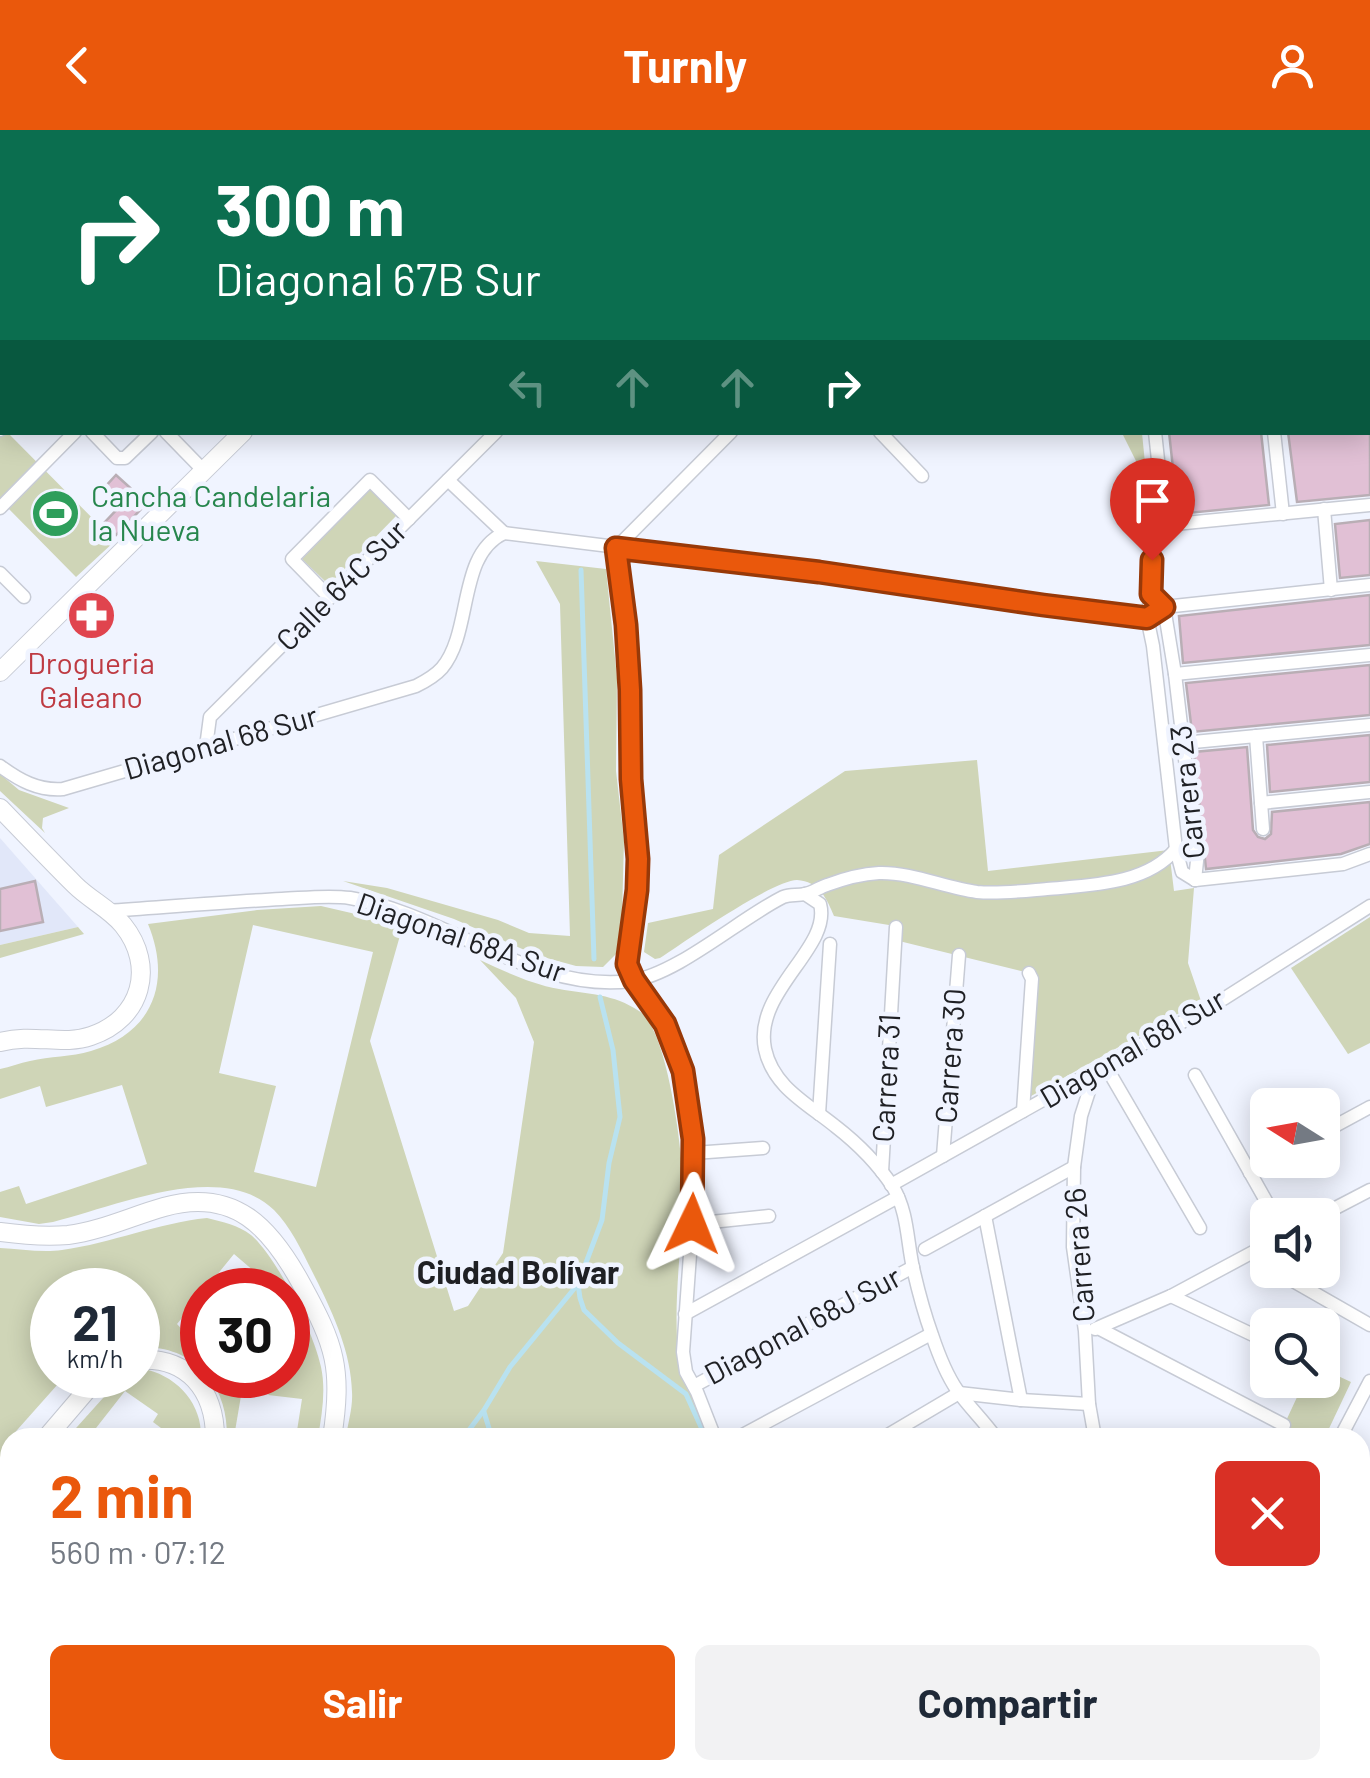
<!DOCTYPE html>
<html lang="es">
<meta charset="utf-8">
<style>
body{margin:0;font-family:Barlow,sans-serif;background:#f2f2f3;color:#1f2937;height:100vh;display:flex;flex-direction:column;font-size:38px;white-space:nowrap}
*{box-sizing:border-box;margin:0}
p{font-size:32px;color:#747a83}
.icon{flex:none;width:55px;height:55px;fill:none;stroke:currentColor;stroke-width:2;stroke-linecap:round;stroke-linejoin:round}
.map{position:relative;flex:1;overflow:hidden}
.drawer{position:absolute;left:0px;top:1298px;width:1370px;height:352px;display:flex;flex-direction:column;background:#fff;border-radius:30px 30px 0 0;box-shadow:0 5px 25px #0003}
.drawer>*{flex:none}
.guide{position:absolute;left:0px;top:0px;width:1370px;height:305px;box-shadow:0 5px 25px #0003;background:#0b6e4f;color:#fff;overflow:hidden}
.needle{width:65px;rotate:281deg}
.controls{position:absolute;left:1250px;top:958px;display:grid;gap:20px}
.controls a{display:grid;place-items:center;width:90px;height:90px;border-radius:15px;background:#fff;box-shadow:0 5px 25px #0003;font-size:50px}
.speed{position:absolute;left:30px;top:1138px;display:flex;gap:20px;font-size:50px;font-weight:700;text-align:center}
.speed>*{display:grid;place-content:center;width:130px;height:130px;border-radius:50%;background:#fff;box-shadow:0 5px 25px #0003;line-height:1}
.speed small{font-size:25px;font-weight:400}
.speed .limit{border:15px solid #d22;background:#fff;color:#111}
.pin{position:absolute;display:grid;place-items:center;width:85px;height:85px;color:#fff;margin:-102px -42px;border-radius:50% 50% 50% 0;rotate:-45deg;box-shadow:0 0 10px #0007}
.pin .icon{rotate:45deg}
.me{position:absolute;width:110px;margin:-55px;rotate:2deg;stroke-linejoin:round;filter:drop-shadow(0 0 8px #0008)}
.turn{display:flex;align-items:center;gap:35px;height:210px;padding:0 50px;font-size:45px}
.turn .icon{width:130px;height:130px;stroke-width:2.5}
.turn b{display:block;font-size:70px;line-height:85px}
.lanes{display:flex;align-items:center;height:95px;padding:0 50px;background:#0003;justify-content:center;gap:50px;direction:ltr}
.lanes .off{opacity:.35}
.round{display:grid;place-items:center;flex:none;width:105px;height:105px;border-radius:15px;background:#f2f2f3}
.headline{display:flex;align-items:center;justify-content:space-between;height:170px;padding:0 50px}
h1{font-size:60px;font-weight:700;line-height:75px;color:#ea580c}
.button{display:flex;gap:20px;margin-top:auto;padding:20px 50px}
.button a{flex:1;height:115px;border-radius:15px;background:#ea580c;color:#fff;font-size:40px;font-weight:700;line-height:115px;text-align:center}
.button a+a{background:#f2f2f3;color:#1f2937}
header{display:flex;justify-content:space-between;align-items:center;height:130px;padding:0 50px;background:#ea580c;color:#fff;font-size:45px;font-weight:700}
.map>svg:first-child{display:block}
.built{fill:#e1e7f9}
.green{fill:#cfd5b7;fill-rule:evenodd}
.lines{fill:none;stroke-linecap:round;stroke-linejoin:round}
.stream{stroke:#b9e2f0;stroke-width:5}
.building{fill:#e1c0d5;stroke:#b9aeb5;stroke-width:2.5}
.street-casing{stroke:#c7cbd5;stroke-width:15}
.secondary-casing{stroke:#c7cbd5;stroke-width:20}
.street{stroke:#fff;stroke-width:12}
.secondary{stroke:#fff;stroke-width:18}
.route-casing{stroke:#983908;stroke-width:25}
.route{stroke:#ea580c;stroke-width:18}
.labels{text-anchor:middle;stroke-width:9;stroke-linejoin:round;paint-order:stroke}
.leisure-label{font-size:30px;fill:#27864d;stroke:#f0f4ff;text-anchor:start}
.street-label{font-size:30px;fill:#1f2024;stroke:#f0f4ff}
.health-label{font-size:30px;fill:#be3a42;stroke:#f0f4ff}
.neighbourhood-label{font-size:32px;font-weight:bold;fill:#1f2024;stroke:#f0f4ff}
</style>
<header><svg class="icon" aria-label="back" viewBox="0 0 24 24"><path d="M15 5l-7 7 7 7"/></svg>Turnly<svg class="icon" aria-label="person" viewBox="0 0 24 24"><circle cx="12" cy="8" r="4"/><path d="M4 21q1-7 8-7t8 7"/></svg></header>
<div class="map">
<svg width="1370" height="1648" viewBox="0 0 1370 1648">
<rect width="100%" height="100%" fill="#f0f4ff"/>
<path class="built" d="M0 708 78 797 0 815Z"/>
<g class="green">
<path d="M0 300 8 303 115 411 76 447 5 375 0 378Z"/>
<path d="M1122 303H1142L1147 353Z"/>
<path d="M370 359 397 385 329 455 302 429Z"/>
<path d="M536 431 606 439 617 548 616 641 624 711 622 786 616 824 603 837 576 836 536 825 454 789 343 751 387 758 498 790 529 803 570 806 560 474Z"/>
<path d="M977 630 988 741 1169 720 1174 761 1194 758 1188 833 1201 871 1024 970 1029 843 895 810V796L834 786C827 769 819 751 797 750 773 750 684 812 660 828L655 829 644 822 648 793 713 779 719 725 845 641Z"/>
<path d="M0 644 19 660 69 678 43 688 42 698 45 703 0 661Z"/>
<path d="M321 776 403 795 370 911 454 1181 468 1176 503 1123 534 912 516 868 480 830C506 842 531 854 559 859 588 864 614 864 639 881 668 898 684 1029 683 1063 682 1118 672 1176 679 1231 682 1252 703 1287 713 1307H346C348 1293 353 1277 352 1262 351 1223 334 1186 318 1153 305 1128 293 1099 274 1080 221 1029 115 1077 53 1092L39 1094 0 1087V1062L19 1056 26 1074 147 1034 122 955 46 977 40 956 0 969V939C10 937 20 933 30 931 50 926 71 927 91 921 153 903 172 852 148 794L257 780ZM253 795 373 822 316 1057 254 1042 276 956 219 943Z"/>
<path d="M1370 787V913L1348 924 1291 838Z"/>
<path d="M78 797 84 804 0 828V815Z"/>
<path d="M207 1088C223 1092 238 1095 251 1105 277 1127 314 1203 321 1237 326 1260 322 1284 318 1307H296L302 1269 268 1265 305 1224 288 1209V1160H241L255 1142 234 1124 177 1194 202 1221V1240C185 1222 162 1217 138 1216V1160H52V1245H66L10 1308V1356L0 1408V1118C20 1119 43 1123 62 1120 112 1113 158 1093 207 1088Z"/>
<path d="M1323 1239 1351 1252 1325 1307 1278 1308 1305 1250H1322Z"/>
<path d="M148 1240C179 1248 202 1275 201 1307H173L153 1292 158 1284 125 1261 89 1307H68L121 1248Z"/>
<path d="M207 1245H226L242 1260 234 1307H227C227 1284 222 1263 207 1245Z"/>
<path d="M115 1640H188L199 1648H110Z"/>
<path d="M667 1640H813L810 1648H668Z"/>
</g>
<g class="lines">
<g class="stream">
<path d="M581 440 594 829"/>
<path d="M600 867 613 920 620 987 609 1033 602 1090 578 1154 580 1168 584 1180 618 1213 686 1264 706 1308"/>
<path d="M484 1282 492 1308"/>
<path d="M463 1308 484 1280 510 1237 578 1154"/>
<path d="M725 1648 730 1640"/>
</g>
</g>
<g class="building">
<path d="M1169 302H1261L1269 375 1178 384Z"/>
<path d="M1288 302H1370V365L1297 372Z"/>
<path d="M116 345 147 373 116 405 104 393 123 373 105 357Z"/>
<path d="M1370 390V445L1340 448 1335 394Z"/>
<path d="M1370 465V515L1183 533 1179 486Z"/>
<path d="M93 473 103 484 90 497 79 486Z"/>
<path d="M1370 535V585L1192 602 1186 553Z"/>
<path d="M1370 605V652L1270 662 1267 615Z"/>
<path d="M1247 617 1253 700 1258 707 1265 709 1271 704 1272 682 1370 672V714L1341 724 1206 739 1194 622Z"/>
<path d="M35 751 43 792 0 801V759Z"/>
</g>
<g class="lines">
<defs>
<g id="street">
<path d="M99 0 102 2"/>
<path d="M418 0 419 1"/>
<path d="M489 0H490"/>
<path d="M586 0 588 2"/>
<path d="M973 0 974 2"/>
<path d="M1010 0 1011 2"/>
<path d="M1126 0V2"/>
<path d="M1241 0 1242 2"/>
<path d="M1360 0 1361 2"/>
<path d="M44 2 47 0"/>
<path d="M142 2 145 0"/>
<path d="M219 2 222 0"/>
<path d="M298 2 300 0"/>
<path d="M456 2 459 0"/>
<path d="M797 2 799 0"/>
<path d="M0 46 2 44"/>
<path d="M1368 70 1370 94"/>
<path d="M0 134 2 137"/>
<path d="M1368 192H1370"/>
<path d="M0 218 2 216"/>
<path d="M0 300 2 297"/>
<path d="M92 302 117 328H125L152 302"/>
<path d="M166 302 204 341"/>
<path d="M880 302 922 346"/>
<path d="M1155 302 1165 395 1370 375"/>
<path d="M1274 302 1283 384"/>
<path d="M448 350 504 403"/>
<path d="M0 378 75 302"/>
<path d="M1324 379 1331 460"/>
<path d="M504 403 819 442 1043 475 1147 487"/>
<path d="M1152 430 1151 464 1147 487 1153 516 1176 719 1182 742 1195 750"/>
<path d="M0 443 24 467"/>
<path d="M1151 464 1164 477 1175 544 1197 731 1195 750"/>
<path d="M330 468 292 429 370 350 409 389"/>
<path d="M1159 480 1164 477 1370 455"/>
<path d="M1175 544 1370 525"/>
<path d="M1256 606 1263 699"/>
<path d="M1183 613 1370 595"/>
<path d="M206 617 210 587 496 302"/>
<path d="M0 636C19 650 38 661 63 659L416 556C426 551 435 546 442 538 473 501 457 425 504 403"/>
<path d="M1261 673 1370 662"/>
<path d="M1195 750 1343 734 1370 724"/>
<path d="M805 764 820 774C832 818 753 861 765 919 773 957 808 974 835 996 857 1013 878 1034 893 1057 908 1082 907 1111 913 1138 918 1160 924 1183 932 1205 938 1223 946 1244 957 1260 969 1277 984 1291 996 1308"/>
<path d="M108 781C166 777 224 772 282 769 304 768 328 765 350 768 444 783 534 864 631 851 678 844 739 789 783 767 791 764 797 766 805 764 812 763 820 757 827 755 843 749 861 744 879 743 912 742 945 758 977 762 1000 764 1024 761 1047 759 1089 755 1146 755 1176 719"/>
<path d="M1105 935 1200 1098"/>
<path d="M1090 944 1091 955 1081 986 1074 1037 1073 1117 1085 1201 1089 1274 1095 1308"/>
<path d="M1195 945 1274 1085"/>
<path d="M1023 981 1032 849 1029 843"/>
<path d="M819 984 830 814"/>
<path d="M1322 1003 1370 977"/>
<path d="M694 1023 763 1018"/>
<path d="M943 1026 959 825"/>
<path d="M882 1042 896 797"/>
<path d="M1250 1043 1273 1030"/>
<path d="M891 1055 1225 868 1370 776"/>
<path d="M1322 1085 1370 1060"/>
<path d="M985 1086 1021 1270"/>
<path d="M692 1094 769 1086"/>
<path d="M925 1119 1074 1037"/>
<path d="M1274 1140 1370 1195"/>
<path d="M1171 1166 1268 1212"/>
<path d="M685 1184 898 1067"/>
<path d="M1095 1199 1171 1166 1268 1114"/>
<path d="M1100 1199 1284 1295"/>
<path d="M694 1256 913 1137"/>
<path d="M959 1263 1021 1270 1089 1274"/>
<path d="M715 1308 697 1262 686 1242 683 1222 693 1083V1009L687 957 675 916 665 895 634 850 627 834 637 760 639 729 631 649 630 560 627 513 616 418 731 302"/>
<path d="M737 1308 931 1204"/>
<path d="M883 1308 959 1263"/>
<path d="M1340 1308 1370 1251"/>
<path d="M120 1640 123 1648"/>
<path d="M654 1640 655 1648"/>
<path d="M1130 1640 1131 1648"/>
<path d="M1345 1640 1360 1648"/>
<path d="M149 1648 157 1640"/>
<path d="M977 1648 993 1640"/>
</g>
<g id="secondary">
<path d="M547 2 550 0"/>
<path d="M0 542 243 302"/>
<path d="M0 678C25 704 50 730 75 755 90 770 110 779 123 795 156 836 142 889 91 906 63 916 33 903 0 912"/>
<path d="M0 1102C22 1105 46 1107 68 1105 101 1101 132 1086 164 1077 235 1057 271 1098 302 1155 335 1215 343 1239 332 1308"/>
<path d="M138 1230C187 1226 215 1260 215 1308"/>
<path d="M46 1308 93 1253 104 1245"/>
<path d="M1360 1372 1370 1368"/>
<path d="M0 1508 10 1454"/>
<path d="M1159 1648 1163 1640"/>
</g>
</defs>
<use href="#street" class="street-casing"/>
<use href="#secondary" class="secondary-casing"/>
<use href="#street" class="street"/>
<use href="#secondary" class="secondary"/>
</g>
<g class="lines">
<defs>
<path id="route" d="M692 1094 693 1009 683 941 665 894 634 850 627 834 637 760 638 729 631 649 630 560 626 495 616 418 819 442 1043 475 1147 488 1164 477 1151 464 1152 430"/>
</defs>
<use href="#route" class="route-casing"/>
<use href="#route" class="route"/>
</g>
<defs>
<symbol id="stadium-disc" viewBox="-11 -11 22 22"><circle r="9.5" fill="#2e9e5b" stroke="#f0f4ff"/><path d="M0-5a6.5 5 0 1 0 0 10a6.5 5 0 1 0 0-10ZM-3.5-1.8h7v3.6h-7Z" fill="#fff"/></symbol>
<symbol id="pharmacy-disc" viewBox="-11 -11 22 22"><circle r="9.5" fill="#e0444e" stroke="#f0f4ff"/><path d="M-2-6h4v4h4v4h-4v4h-4v-4h-4v-4h4Z" fill="#fff"/></symbol>
</defs>
<g fill-rule="evenodd">
<use href="#stadium-disc" x="28" y="356" width="55" height="55"/>
<use href="#pharmacy-disc" x="64" y="458" width="55" height="55"/>
</g>
<g class="labels">
<g class="leisure-label">
<text x="91" y="377">Cancha Candelaria<tspan x="91" dy="34">la Nueva</tspan></text>
</g>
<g class="street-label">
<text transform="translate(342 456) rotate(-45)" y="10">Calle 64C Sur</text>
<text transform="translate(221 613) rotate(-16)" y="10">Diagonal 68 Sur</text>
<text transform="translate(1188 662) rotate(-96)" y="10">Carrera 23</text>
<text transform="translate(461 808) rotate(19)" y="10">Diagonal 68A Sur</text>
<text transform="translate(1133 919) rotate(-30)" y="10">Diagonal 68I Sur</text>
<text transform="translate(951 926) rotate(-86)" y="10">Carrera 30</text>
<text transform="translate(887 948) rotate(-87)" y="10">Carrera 31</text>
<text transform="translate(1080 1125) rotate(-94)" y="10">Carrera 26</text>
<text transform="translate(803 1196) rotate(-28)" y="10">Diagonal 68J Sur</text>
</g>
<g class="health-label">
<text x="91" y="544">Drogueria<tspan x="91" dy="34">Galeano</tspan></text>
</g>
<g class="neighbourhood-label">
<text x="518" y="1154">Ciudad Bolívar</text>
</g>
</g>
</svg>
<div class="controls">
<a><svg class="needle" viewBox="-14 -14 28 28"><path d="M0-13l5 13h-10z" fill="#e53935"/><path d="M0 13l5-13h-10z" fill="#747a83"/></svg></a>
<a><svg class="icon" aria-label="sound" viewBox="0 0 24 24"><path d="M4 9h4l5-4v14l-5-4H4zM17 9q2 3 0 6"/></svg></a>
<a><svg class="icon" aria-label="search" viewBox="0 0 24 24"><circle cx="10" cy="10" r="6"/><path d="M15 15l6 6"/></svg></a>
</div>
<div class="speed"><div>21<small>km/h</small></div><div class="limit">30</div></div>
<div class="pin" style="left:1152px;top:430px;background:#d93025"><svg class="icon" aria-label="arrive" viewBox="0 0 24 24"><path d="M6 21V4h12l-3 4 3 4H6"/></svg></div>
<svg class="me" style="left:692px;top:1094px" viewBox="-20 -20 40 40"><path d="M0-17L14 15 0 8-14 15z" fill="#ea580c" stroke="#fff" stroke-width="4"/></svg>
<div class="guide">
<div class="turn"><svg class="icon" aria-label="right" viewBox="0 0 24 24"><path d="M7 20v-9h11M14 6l5 5-5 5"/></svg><div><b>300 m</b>Diagonal 67B Sur</div></div>
<div class="lanes"><svg class="icon off" aria-label="left" viewBox="0 0 24 24"><path d="M17 20v-9H6M10 6l-5 5 5 5"/></svg><svg class="icon off" aria-label="ahead" viewBox="0 0 24 24"><path d="M12 20V5M6 11l6-6 6 6"/></svg><svg class="icon off" aria-label="ahead" viewBox="0 0 24 24"><path d="M12 20V5M6 11l6-6 6 6"/></svg><svg class="icon" aria-label="right" viewBox="0 0 24 24"><path d="M7 20v-9h11M14 6l5 5-5 5"/></svg></div>
</div>
<section class="drawer">
<div class="headline"><div><h1>2 min</h1><p>560 m · 07:12</p></div><a class="round" style="background:#d93025;color:#fff"><svg class="icon" aria-label="close" viewBox="0 0 24 24"><path d="M6 6l12 12M18 6L6 18"/></svg></a></div>
<div class="button"><a>Salir</a><a>Compartir</a></div>
</section>
</div>
